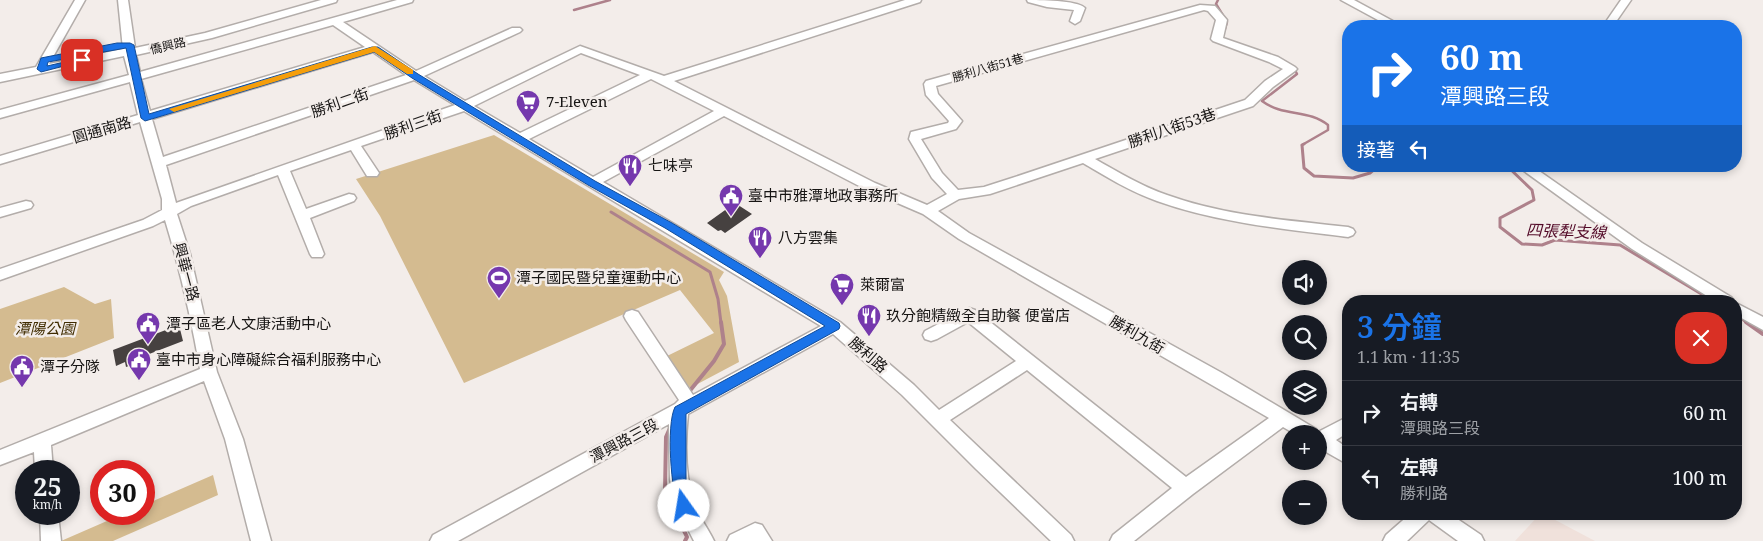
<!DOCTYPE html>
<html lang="zh-TW">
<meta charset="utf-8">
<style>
body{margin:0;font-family:"Noto Serif","Noto Sans TC",serif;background:#242831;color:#f1f3f6;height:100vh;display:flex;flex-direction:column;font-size:19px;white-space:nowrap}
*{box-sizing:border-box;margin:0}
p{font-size:16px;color:#9ea1a6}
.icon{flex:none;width:28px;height:28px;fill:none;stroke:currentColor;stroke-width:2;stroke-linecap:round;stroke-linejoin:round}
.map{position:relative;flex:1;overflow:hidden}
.sheet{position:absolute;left:1342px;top:295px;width:400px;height:225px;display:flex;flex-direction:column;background:#171b24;border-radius:20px;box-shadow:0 2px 8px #0003}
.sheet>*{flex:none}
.banner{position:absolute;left:1342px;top:20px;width:400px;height:152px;border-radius:20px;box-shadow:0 2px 8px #0003;background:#1a73e8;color:#fff;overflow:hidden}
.tools{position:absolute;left:1282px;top:260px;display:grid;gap:10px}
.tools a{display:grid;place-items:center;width:45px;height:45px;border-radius:50%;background:#171b24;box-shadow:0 2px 8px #0003;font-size:25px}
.speed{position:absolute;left:15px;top:460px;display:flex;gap:10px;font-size:25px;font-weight:700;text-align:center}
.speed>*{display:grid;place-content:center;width:65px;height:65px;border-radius:50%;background:#171b24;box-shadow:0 2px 8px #0003;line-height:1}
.speed small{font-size:12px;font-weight:400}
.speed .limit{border:8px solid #d22;background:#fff;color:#111}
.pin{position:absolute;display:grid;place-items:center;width:42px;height:42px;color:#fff;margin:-21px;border-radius:10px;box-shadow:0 2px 8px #0006}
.me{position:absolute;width:55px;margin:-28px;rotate:347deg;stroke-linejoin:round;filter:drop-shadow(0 0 4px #0008)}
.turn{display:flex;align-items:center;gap:18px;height:105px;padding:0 15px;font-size:22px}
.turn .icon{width:65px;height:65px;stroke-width:2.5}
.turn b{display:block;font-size:35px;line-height:42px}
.then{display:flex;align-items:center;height:48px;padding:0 15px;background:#0003;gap:10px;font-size:19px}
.round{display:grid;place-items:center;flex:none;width:52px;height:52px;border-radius:20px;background:#242831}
.headline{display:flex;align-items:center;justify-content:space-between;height:85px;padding:0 15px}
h1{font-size:30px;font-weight:600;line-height:38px;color:#1a73e8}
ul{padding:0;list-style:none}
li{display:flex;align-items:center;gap:15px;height:65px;padding:0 15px;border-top:1px solid #363941}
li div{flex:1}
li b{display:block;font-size:19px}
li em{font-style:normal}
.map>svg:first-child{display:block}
.built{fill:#f0e1db}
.green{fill:#d4bb90}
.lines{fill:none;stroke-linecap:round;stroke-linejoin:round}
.stream-far2{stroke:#ae818b;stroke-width:2.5}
.stream-far1{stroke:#ae818b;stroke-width:3}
.stream{stroke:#ae818b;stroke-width:4}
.building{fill:#464140}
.minor-casing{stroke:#b3adaa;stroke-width:3}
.minor{fill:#fff;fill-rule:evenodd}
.route{fill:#1a73e8;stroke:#114b97}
.slow{fill:#f59e0b}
.labels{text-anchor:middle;stroke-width:5;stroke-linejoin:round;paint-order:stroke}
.far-street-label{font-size:12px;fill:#171514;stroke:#f3edea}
.poi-label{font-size:15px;fill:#171514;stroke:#f3edea;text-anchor:start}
.street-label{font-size:15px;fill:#171514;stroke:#f3edea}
.park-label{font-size:15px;font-style:italic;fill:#402c01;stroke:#f3edea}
.water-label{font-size:16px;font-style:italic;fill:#520927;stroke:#f3edea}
</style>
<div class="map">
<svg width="1763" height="541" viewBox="0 0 1763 541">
<rect width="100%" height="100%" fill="#f3edea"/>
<path class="built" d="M1540 514H1544L1595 541H1515Z"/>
<g class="green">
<path d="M494 135 724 272 719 280 727 296 739 362 690 388 665 357 714 333 680 290 464 383 380 216 356 179Z"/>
<path d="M64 287 95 304 111 299 114 338 0 383V309Z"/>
<path d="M213 475 218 495 113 541H61L123 514H144V505Z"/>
</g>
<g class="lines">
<g class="stream-far2">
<path d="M1218 0 1216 4 1227 22 1225 29"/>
<path d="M574 10 610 0"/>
<path d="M1613 26 1618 18"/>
<path d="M1294 68 1297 74 1262 101C1283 117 1309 109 1328 125V130L1302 145"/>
</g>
<g class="stream-far1">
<path d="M1304 144 1302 145 1304 168 1314 176 1353 178 1370 173 1378 166"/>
<path d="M1507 166 1532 190 1534 200 1500 218V227L1522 244 1542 245 1555 240 1620 245 1713 301"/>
<path d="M611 212 710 272 718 299 721 323"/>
<path d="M1736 315 1748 323"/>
</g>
<g class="stream">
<path d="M1746 322 1763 334"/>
<path d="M688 393 714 361 724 344 721 322"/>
<path d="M670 428 666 437 665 491 687 537 685 541"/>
</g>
</g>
<g class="building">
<path d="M735 203 752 214 725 233 721 230 718 231 707 223Z"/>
<path d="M179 325 183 341 144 356 145 360 126 367 125 362 116 366 113 350Z"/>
</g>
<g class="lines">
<defs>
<g id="minor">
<path d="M75 0H85L49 64 123 49 118 0H128L135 48 205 33 321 0H337L336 2 212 38 136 55 140 72 397 0H413L412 2 343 22 416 71 512 28H520L522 30 520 32 424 76 465 101 580 46 664 76 905 0H921L920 2 674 81 875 183 927 205 947 194 932 178 909 139 911 132 948 123 949 121 926 95 924 84 926 81 1200 5 1215 6 1227 20 1223 38 1278 57 1295 67 1297 69 1295 71 1273 87 1253 106 1095 159C1118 172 1141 186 1167 195 1225 216 1287 220 1348 227L1353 229 1355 232 1353 235 1348 237C1284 229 1219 223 1157 201 1131 192 1107 177 1083 163L990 194 959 199 938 211 969 233 1222 373 1316 429 1318 432 1349 416V432L1336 440 1349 449V465L1319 448V434H1295L1283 427 1193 494 1134 541H1110L1113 535 1172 488 1027 370 950 420 1071 535 1074 541H1051L976 469 902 395 833 334 688 414C685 442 685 476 694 503 698 516 708 528 714 541H694L676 506 670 480 669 424 458 541H430L433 535 675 404 679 400 626 320 624 316 626 312 632 310 638 312 693 395 821 326 464 111 361 146 379 173 377 176H367L351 150 290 171 306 209 349 194 354 195 356 198 354 201 310 218 324 254 322 257H312L310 254 278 175 191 206 177 214 190 254 217 372 243 439 271 541H251L225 439 204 381 51 445 53 471H35L34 452 0 465V450L200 369C191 318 180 269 165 220L153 226 0 280V269L143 220 162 210V199L140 122 0 164V156L138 115 130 82 0 118V110L129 75 124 56 0 82V74L36 67ZM1204 10 1208 11 1216 20 1211 39 1213 41 1269 62 1283 69 1265 81 1245 100 1012 178 984 187 958 190 942 173 921 139 956 129 962 121 938 94 936 86ZM333 25 365 47 150 111 141 79ZM373 52 406 75 163 157 152 119ZM581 53 640 75 520 133 474 106ZM651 79 714 111 593 177 529 139ZM414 80 455 105 176 203 166 165ZM724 116 865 189 923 214 959 239 1269 418 1186 477 975 310 969 308 925 331 923 335 925 339 931 341 937 339 968 322 1016 361 939 410 914 385 840 322 603 182Z"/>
<path d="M1027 0C1039 0 1077 0 1085 8L1080 21 1075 24 1070 21 1074 10 1047 7 1028 2Z"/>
<path d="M1341 0H1354L1402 26H1389Z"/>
<path d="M1621 0H1631L1613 26H1603Z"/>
<path d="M1517 166H1532L1642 243 1731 297 1734 301H1715L1632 249Z"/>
<path d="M26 201 31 202 33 205 31 208 0 217V208Z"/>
<path d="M1736 303 1763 317V330L1736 315Z"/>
<path d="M40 514H58L61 541H41Z"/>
<path d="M1410 514H1450L1481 535 1484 541H1458L1429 520 1407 541H1383L1386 535Z"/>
<path d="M755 523 762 525 772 541H727L730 535Z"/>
</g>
</defs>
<use href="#minor" class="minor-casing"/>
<use href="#minor" class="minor"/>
</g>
<path class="route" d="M117 43H130L134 45 149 114 372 47H378L418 74 595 181 672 223 839 323 840 326 839 329 686 414V480L692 506 690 510 684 512 679 510C671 492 666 425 675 407L825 326 665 228 588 185 412 78 374 52 145 121 141 118 126 48 48 62 47 66 82 58 87 60 41 72 37 69 41 58Z"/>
<path class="slow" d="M375 46 413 70V74H407L374 52 177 111 174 112 169 109Z"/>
<defs>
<symbol id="supermarket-pin" viewBox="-11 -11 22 30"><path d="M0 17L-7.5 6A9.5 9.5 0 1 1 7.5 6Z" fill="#7538ad" stroke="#f3edea"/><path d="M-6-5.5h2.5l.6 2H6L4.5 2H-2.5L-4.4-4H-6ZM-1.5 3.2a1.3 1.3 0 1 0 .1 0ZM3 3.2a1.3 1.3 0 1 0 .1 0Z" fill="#fff"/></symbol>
<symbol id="restaurant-pin" viewBox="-11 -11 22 30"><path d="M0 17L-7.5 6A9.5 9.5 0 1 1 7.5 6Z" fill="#7538ad" stroke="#f3edea"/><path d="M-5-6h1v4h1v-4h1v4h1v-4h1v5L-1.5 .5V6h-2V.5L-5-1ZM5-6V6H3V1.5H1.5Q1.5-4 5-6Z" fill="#fff"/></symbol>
<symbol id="civic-pin" viewBox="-11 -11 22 30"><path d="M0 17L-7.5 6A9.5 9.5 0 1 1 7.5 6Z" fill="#7538ad" stroke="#f3edea"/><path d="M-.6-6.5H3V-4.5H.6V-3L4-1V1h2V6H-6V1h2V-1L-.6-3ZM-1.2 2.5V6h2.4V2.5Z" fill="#fff"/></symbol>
<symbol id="stadium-pin" viewBox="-11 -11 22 30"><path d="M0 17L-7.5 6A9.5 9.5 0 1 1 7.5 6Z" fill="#7538ad" stroke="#f3edea"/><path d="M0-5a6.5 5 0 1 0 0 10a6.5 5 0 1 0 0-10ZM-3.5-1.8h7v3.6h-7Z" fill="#fff"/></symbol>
</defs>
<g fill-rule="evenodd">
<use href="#supermarket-pin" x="514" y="88" width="28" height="38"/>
<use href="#restaurant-pin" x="616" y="152" width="28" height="38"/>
<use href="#civic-pin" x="717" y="182" width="28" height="38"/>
<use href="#restaurant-pin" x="746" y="224" width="28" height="38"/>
<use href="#stadium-pin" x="485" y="264" width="28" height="38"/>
<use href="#supermarket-pin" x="828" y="271" width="28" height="38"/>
<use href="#restaurant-pin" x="855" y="302" width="28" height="38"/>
<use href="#civic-pin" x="134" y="310" width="28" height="38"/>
<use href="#civic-pin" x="125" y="346" width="28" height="38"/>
<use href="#civic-pin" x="8" y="353" width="28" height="38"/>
</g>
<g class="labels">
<g class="far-street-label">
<text transform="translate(168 46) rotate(-13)" y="4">僑興路</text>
<text transform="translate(988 68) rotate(-16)" y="4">勝利八街51巷</text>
</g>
<g class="poi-label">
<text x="546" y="107">7-Eleven</text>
<text x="648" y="171">七味亭</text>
<text x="748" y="201">臺中市雅潭地政事務所</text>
<text x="778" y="243">八方雲集</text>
<text x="516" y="283">潭子國民暨兒童運動中心</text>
<text x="860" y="290">萊爾富</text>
<text x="886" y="321">玖分飽精緻全自助餐 便當店</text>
<text x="166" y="329">潭子區老人文康活動中心</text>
<text x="156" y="365">臺中市身心障礙綜合福利服務中心</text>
<text x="40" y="372">潭子分隊</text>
</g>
<g class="street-label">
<text transform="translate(340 103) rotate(-19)" y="5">勝利二街</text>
<text transform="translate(413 125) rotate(-19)" y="5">勝利三街</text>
<text transform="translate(1172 128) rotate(-19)" y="5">勝利八街53巷</text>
<text transform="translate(102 130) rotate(-16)" y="5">圓通南路</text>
<text transform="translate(186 272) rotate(75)" y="5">興華一路</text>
<text transform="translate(1137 335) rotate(30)" y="5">勝利九街</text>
<text transform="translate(868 355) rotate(41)" y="5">勝利路</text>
<text transform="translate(624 441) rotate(-28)" y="5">潭興路三段</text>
</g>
<g class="park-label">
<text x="45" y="334">潭陽公園</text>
</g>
<g class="water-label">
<text transform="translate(1566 231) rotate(2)" y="6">四張犁支線</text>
</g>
</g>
</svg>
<div class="tools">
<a><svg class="icon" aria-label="sound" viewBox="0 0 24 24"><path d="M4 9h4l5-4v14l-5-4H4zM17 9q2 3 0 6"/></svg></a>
<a><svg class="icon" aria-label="search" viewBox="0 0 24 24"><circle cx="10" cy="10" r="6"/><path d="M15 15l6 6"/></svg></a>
<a><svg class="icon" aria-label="layers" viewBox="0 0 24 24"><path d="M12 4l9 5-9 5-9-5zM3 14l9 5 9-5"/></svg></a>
<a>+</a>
<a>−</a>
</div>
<div class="speed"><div>25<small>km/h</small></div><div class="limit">30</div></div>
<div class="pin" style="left:82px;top:60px;background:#d93025"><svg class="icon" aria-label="arrive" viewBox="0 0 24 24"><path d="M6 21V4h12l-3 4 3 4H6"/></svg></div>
<svg class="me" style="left:684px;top:506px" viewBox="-20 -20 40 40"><circle r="19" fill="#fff"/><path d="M0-13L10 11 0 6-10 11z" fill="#1a73e8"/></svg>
<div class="banner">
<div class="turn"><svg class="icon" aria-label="right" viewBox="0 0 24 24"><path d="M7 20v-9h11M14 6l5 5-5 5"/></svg><div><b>60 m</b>潭興路三段</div></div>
<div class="then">接著<svg class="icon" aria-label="left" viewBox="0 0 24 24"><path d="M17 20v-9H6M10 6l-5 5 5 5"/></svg></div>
</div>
<section class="sheet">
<div class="headline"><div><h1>3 分鐘</h1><p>1.1 km · 11:35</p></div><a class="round" style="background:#d93025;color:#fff"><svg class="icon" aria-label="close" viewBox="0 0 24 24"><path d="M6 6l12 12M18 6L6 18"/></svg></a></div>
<ul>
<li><svg class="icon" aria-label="right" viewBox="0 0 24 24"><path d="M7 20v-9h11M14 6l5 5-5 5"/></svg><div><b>右轉</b><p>潭興路三段</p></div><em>60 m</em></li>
<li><svg class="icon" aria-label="left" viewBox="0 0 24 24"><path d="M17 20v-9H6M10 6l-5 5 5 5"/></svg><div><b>左轉</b><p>勝利路</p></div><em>100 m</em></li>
</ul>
</section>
</div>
